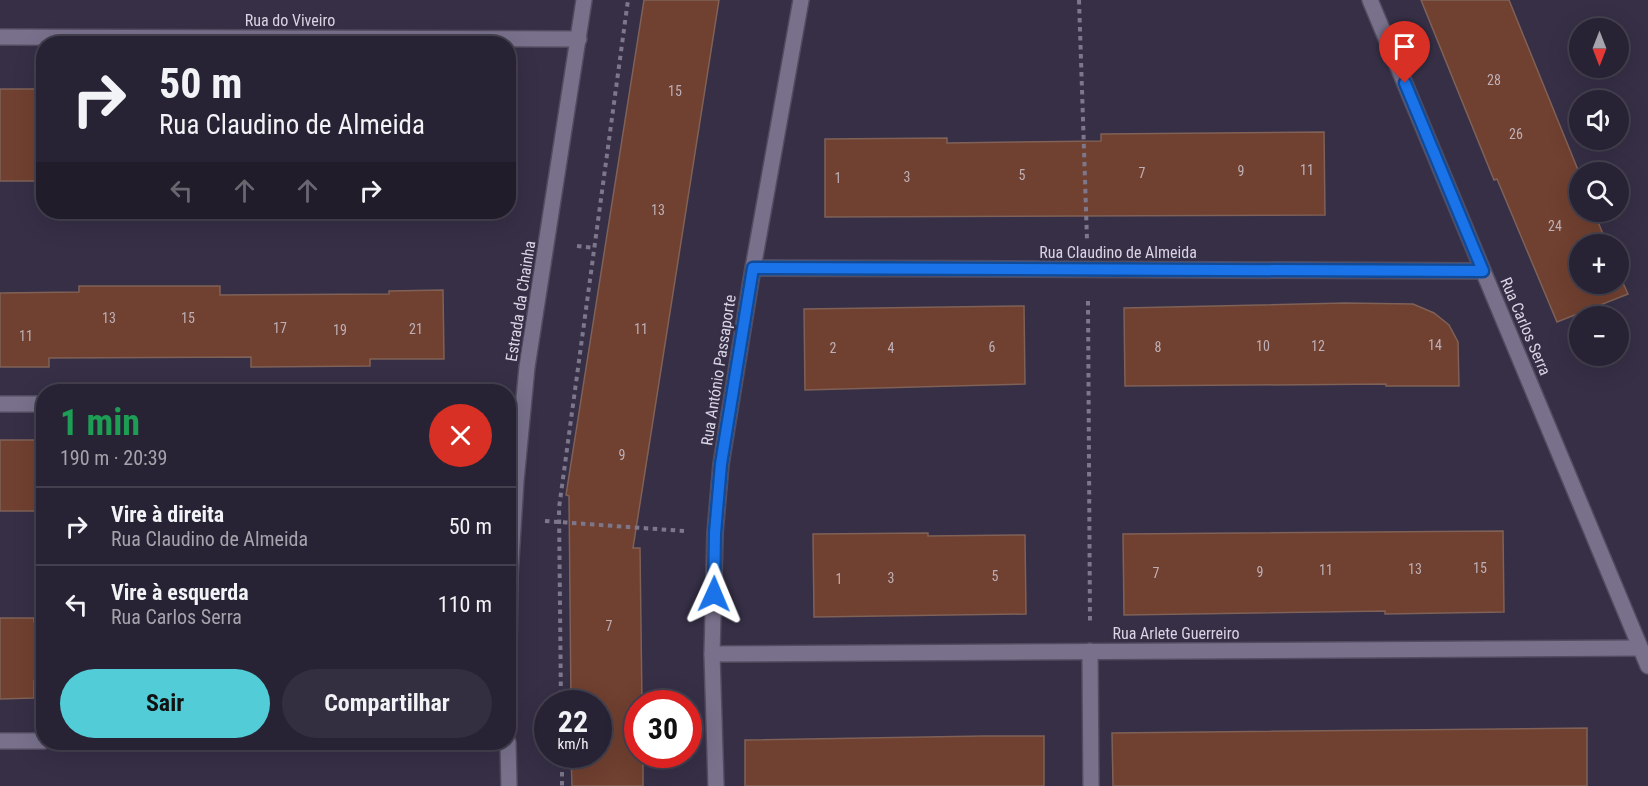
<!DOCTYPE html>
<html lang="pt">
<meta charset="utf-8">
<style>
body{margin:0;font-family:"Roboto Condensed",sans-serif;background:#342f40;color:#f1f3f6;height:100vh;display:flex;flex-direction:column;font-size:22px;white-space:nowrap}
*{box-sizing:border-box;margin:0}
p{font-size:20px;color:#a5a4ac}
.icon{flex:none;width:33px;height:33px;fill:none;stroke:currentColor;stroke-width:2;stroke-linecap:round;stroke-linejoin:round}
.map{position:relative;flex:1;overflow:hidden}
.sheet{position:absolute;left:36px;top:384px;width:480px;height:366px;display:flex;flex-direction:column;background:#282334;border-radius:24px;box-shadow:0 6px 24px #0002,0 0 0 2px #44404f}
.sheet>*{flex:none}
.hud{position:absolute;left:36px;top:36px;width:480px;height:183px;border-radius:24px;box-shadow:0 6px 24px #0002,0 0 0 2px #44404f;background:#282334;color:#f1f3f6;overflow:hidden}
.needle{width:39px;rotate:180deg}
.tools{position:absolute;left:1569px;top:18px;display:grid;gap:12px}
.tools a{display:grid;place-items:center;width:60px;height:60px;border-radius:50%;background:#282334;box-shadow:0 6px 24px #0002,0 0 0 2px #44404f;font-size:30px}
.speed{position:absolute;left:534px;top:690px;display:flex;gap:12px;font-size:30px;font-weight:700;text-align:center}
.speed>*{display:grid;place-content:center;width:78px;height:78px;border-radius:50%;background:#282334;box-shadow:0 6px 24px #0002,0 0 0 2px #44404f;line-height:1}
.speed small{font-size:15px;font-weight:400}
.speed .limit{border:9px solid #d22;background:#fff;color:#111}
.pin{position:absolute;display:grid;place-items:center;width:51px;height:51px;color:#fff;margin:-62px -26px;border-radius:50% 50% 50% 0;rotate:-45deg;box-shadow:0 0 6px #0007}
.pin .icon{rotate:45deg}
.me{position:absolute;width:66px;margin:-33px;rotate:1deg;stroke-linejoin:round;filter:drop-shadow(0 0 4px #0008)}
.turn{display:flex;align-items:center;gap:21px;height:126px;padding:0 24px;font-size:27px}
.turn .icon{width:78px;height:78px;stroke-width:2.5}
.turn b{display:block;font-size:42px;line-height:51px}
.lanes{display:flex;align-items:center;height:57px;padding:0 24px;background:#0003;justify-content:center;gap:30px;direction:ltr}
.lanes .off{opacity:.35}
.round{display:grid;place-items:center;flex:none;width:63px;height:63px;border-radius:32px;background:#342f40}
.overview{display:flex;align-items:center;justify-content:space-between;height:102px;padding:0 24px}
h1{font-size:36px;font-weight:700;line-height:45px;color:#1e9e55}
.cta{display:flex;gap:12px;margin-top:auto;padding:12px 24px}
.cta a{flex:1;height:69px;border-radius:36px;background:#52ccd6;color:#111;font-size:24px;font-weight:700;line-height:69px;text-align:center}
.cta a+a{background:#342f40;color:#f1f3f6}
ul{padding:0;list-style:none}
li{display:flex;align-items:center;gap:18px;height:78px;padding:0 24px;border-top:2px solid #44404f}
li div{flex:1}
li b{display:block;font-size:22px}
li em{font-style:normal}
.map>svg:first-child{display:block}
.building{fill:#704030;stroke:#7f6157;stroke-width:1.5}
.lines{fill:none;stroke-linecap:round;stroke-linejoin:round}
.minor-casing{stroke:#524c60;stroke-width:18}
.tertiary-casing{stroke:#524c60;stroke-width:18}
.path{stroke:#7d778b;stroke-width:4;stroke-dasharray:4.5 4.5;stroke-linecap:butt}
.minor{stroke:#79718c;stroke-width:15}
.tertiary{stroke:#79718c;stroke-width:15}
.route-casing{stroke:#114b97;stroke-width:15}
.route{stroke:#1a73e8;stroke-width:10}
.labels{text-anchor:middle;stroke-width:5;stroke-linejoin:round;paint-order:stroke}
.number-label{font-size:14px;fill:#bfb0b7}
.street-label{font-size:16px;fill:#d9d5e4;stroke:#362f46}
</style>
<div class="map">
<svg width="1648" height="786" viewBox="0 0 1648 786">
<rect width="100%" height="100%" fill="#362f46"/>
<g class="building">
<path d="M644 0H719L633 548H640L642 704H638V754H643V786H572L571 754H598V704H571L569 496 566 495Z"/>
<path d="M1421 0H1509L1580 175V212H1594L1607 244H1580V284H1618V272L1628 294 1557 322 1497 179 1494 180Z"/>
<rect x="0" y="89" width="44" height="92"/>
<path d="M1324 132 1325 215 825 217V139L947 138V143L1101 141V134Z"/>
<path d="M79 286H220V295L389 294V291L443 290 444 359H370V366L251 367V357L49 358V367H0V293L79 292Z"/>
<path d="M1345 303 1413 304 1434 313 1449 325 1458 342 1459 386H1386V384L1125 386 1124 308Z"/>
<path d="M1024 306 1025 384 805 390 804 309Z"/>
<rect x="0" y="440" width="44" height="71"/>
<path d="M1503 531 1504 612 1385 614V611L1124 615 1123 534Z"/>
<path d="M928 533V536L1025 535 1026 614 814 617 813 534Z"/>
<path d="M0 618H34V622H44V681H34V698L0 699Z"/>
<path d="M1587 728V786H1113L1112 733Z"/>
<path d="M984 736H1044V786H745V740Z"/>
</g>
<g class="lines">
<defs>
<g id="minor">
<path d="M1370 0 1648 666"/>
<path d="M0 37 579 39"/>
<path d="M753 268 1483 271"/>
<path d="M0 404H44"/>
<path d="M1090 651 1091 786"/>
<path d="M712 654 1640 648"/>
<path d="M0 741H44"/>
<path d="M716 786 712 654 715 533 721 464 753 268 801 0"/>
</g>
<g id="tertiary">
<path d="M508 717 510 576 516 481 527 367 584 0"/>
<path d="M508 742 509 786"/>
</g>
</defs>
<use href="#minor" class="minor-casing"/>
<use href="#tertiary" class="tertiary-casing"/>
<g class="path">
<path d="M1079 0 1087 239"/>
<path d="M577 246 594 248"/>
<path d="M1088 301 1090 623"/>
<path d="M545 521 684 531"/>
<path d="M561 704 559 508 628 0"/>
<path d="M562 754V786"/>
</g>
<use href="#minor" class="minor"/>
<use href="#tertiary" class="tertiary"/>
</g>
<g class="lines">
<defs>
<path id="route" d="M714 594 715 533 721 464 753 268 1483 271 1405 83"/>
</defs>
<use href="#route" class="route-casing"/>
<use href="#route" class="route"/>
</g>
<g class="labels">
<g class="number-label">
<text x="1494" y="85">28</text>
<text x="675" y="96">15</text>
<text x="1516" y="139">26</text>
<text x="1307" y="175">11</text>
<text x="1241" y="176">9</text>
<text x="1142" y="178">7</text>
<text x="1022" y="180">5</text>
<text x="907" y="182">3</text>
<text x="838" y="183">1</text>
<text x="658" y="215">13</text>
<text x="1555" y="231">24</text>
<text x="109" y="323">13</text>
<text x="188" y="323">15</text>
<text x="280" y="333">17</text>
<text x="416" y="334">21</text>
<text x="641" y="334">11</text>
<text x="340" y="335">19</text>
<text x="26" y="341">11</text>
<text x="1435" y="350">14</text>
<text x="1263" y="351">10</text>
<text x="1318" y="351">12</text>
<text x="992" y="352">6</text>
<text x="1158" y="352">8</text>
<text x="833" y="353">2</text>
<text x="891" y="353">4</text>
<text x="622" y="460">9</text>
<text x="1480" y="573">15</text>
<text x="1415" y="574">13</text>
<text x="1326" y="575">11</text>
<text x="1260" y="577">9</text>
<text x="1156" y="578">7</text>
<text x="995" y="581">5</text>
<text x="891" y="583">3</text>
<text x="839" y="584">1</text>
<text x="609" y="631">7</text>
</g>
<g class="street-label">
<text x="290" y="26">Rua do Viveiro</text>
<text x="1118" y="258">Rua Claudino de Almeida</text>
<text transform="translate(520 301) rotate(-81)" y="6">Estrada da Chainha</text>
<text transform="translate(1526 326) rotate(67)" y="6">Rua Carlos Serra</text>
<text transform="translate(718 370) rotate(-81)" y="6">Rua António Passaporte</text>
<text x="1176" y="639">Rua Arlete Guerreiro</text>
</g>
</g>
</svg>
<div class="tools">
<a><svg class="needle" viewBox="-14 -14 28 28"><path d="M0-13l5 13h-10z" fill="#e53935"/><path d="M0 13l5-13h-10z" fill="#a5a4ac"/></svg></a>
<a><svg class="icon" aria-label="sound" viewBox="0 0 24 24"><path d="M4 9h4l5-4v14l-5-4H4zM17 9q2 3 0 6"/></svg></a>
<a><svg class="icon" aria-label="search" viewBox="0 0 24 24"><circle cx="10" cy="10" r="6"/><path d="M15 15l6 6"/></svg></a>
<a>+</a>
<a>−</a>
</div>
<div class="speed"><div>22<small>km/h</small></div><div class="limit">30</div></div>
<div class="pin" style="left:1405px;top:83px;background:#d93025"><svg class="icon" aria-label="arrive" viewBox="0 0 24 24"><path d="M6 21V4h12l-3 4 3 4H6"/></svg></div>
<svg class="me" style="left:714px;top:594px" viewBox="-20 -20 40 40"><path d="M0-17L14 15 0 8-14 15z" fill="#1a73e8" stroke="#fff" stroke-width="4"/></svg>
<div class="hud">
<div class="turn"><svg class="icon" aria-label="right" viewBox="0 0 24 24"><path d="M7 20v-9h11M14 6l5 5-5 5"/></svg><div><b>50 m</b>Rua Claudino de Almeida</div></div>
<div class="lanes"><svg class="icon off" aria-label="left" viewBox="0 0 24 24"><path d="M17 20v-9H6M10 6l-5 5 5 5"/></svg><svg class="icon off" aria-label="ahead" viewBox="0 0 24 24"><path d="M12 20V5M6 11l6-6 6 6"/></svg><svg class="icon off" aria-label="ahead" viewBox="0 0 24 24"><path d="M12 20V5M6 11l6-6 6 6"/></svg><svg class="icon" aria-label="right" viewBox="0 0 24 24"><path d="M7 20v-9h11M14 6l5 5-5 5"/></svg></div>
</div>
<section class="sheet">
<div class="overview"><div><h1>1 min</h1><p>190 m · 20:39</p></div><a class="round" style="background:#d93025;color:#fff"><svg class="icon" aria-label="close" viewBox="0 0 24 24"><path d="M6 6l12 12M18 6L6 18"/></svg></a></div>
<ul>
<li><svg class="icon" aria-label="right" viewBox="0 0 24 24"><path d="M7 20v-9h11M14 6l5 5-5 5"/></svg><div><b>Vire à direita</b><p>Rua Claudino de Almeida</p></div><em>50 m</em></li>
<li><svg class="icon" aria-label="left" viewBox="0 0 24 24"><path d="M17 20v-9H6M10 6l-5 5 5 5"/></svg><div><b>Vire à esquerda</b><p>Rua Carlos Serra</p></div><em>110 m</em></li>
</ul>
<div class="cta"><a>Sair</a><a>Compartilhar</a></div>
</section>
</div>
